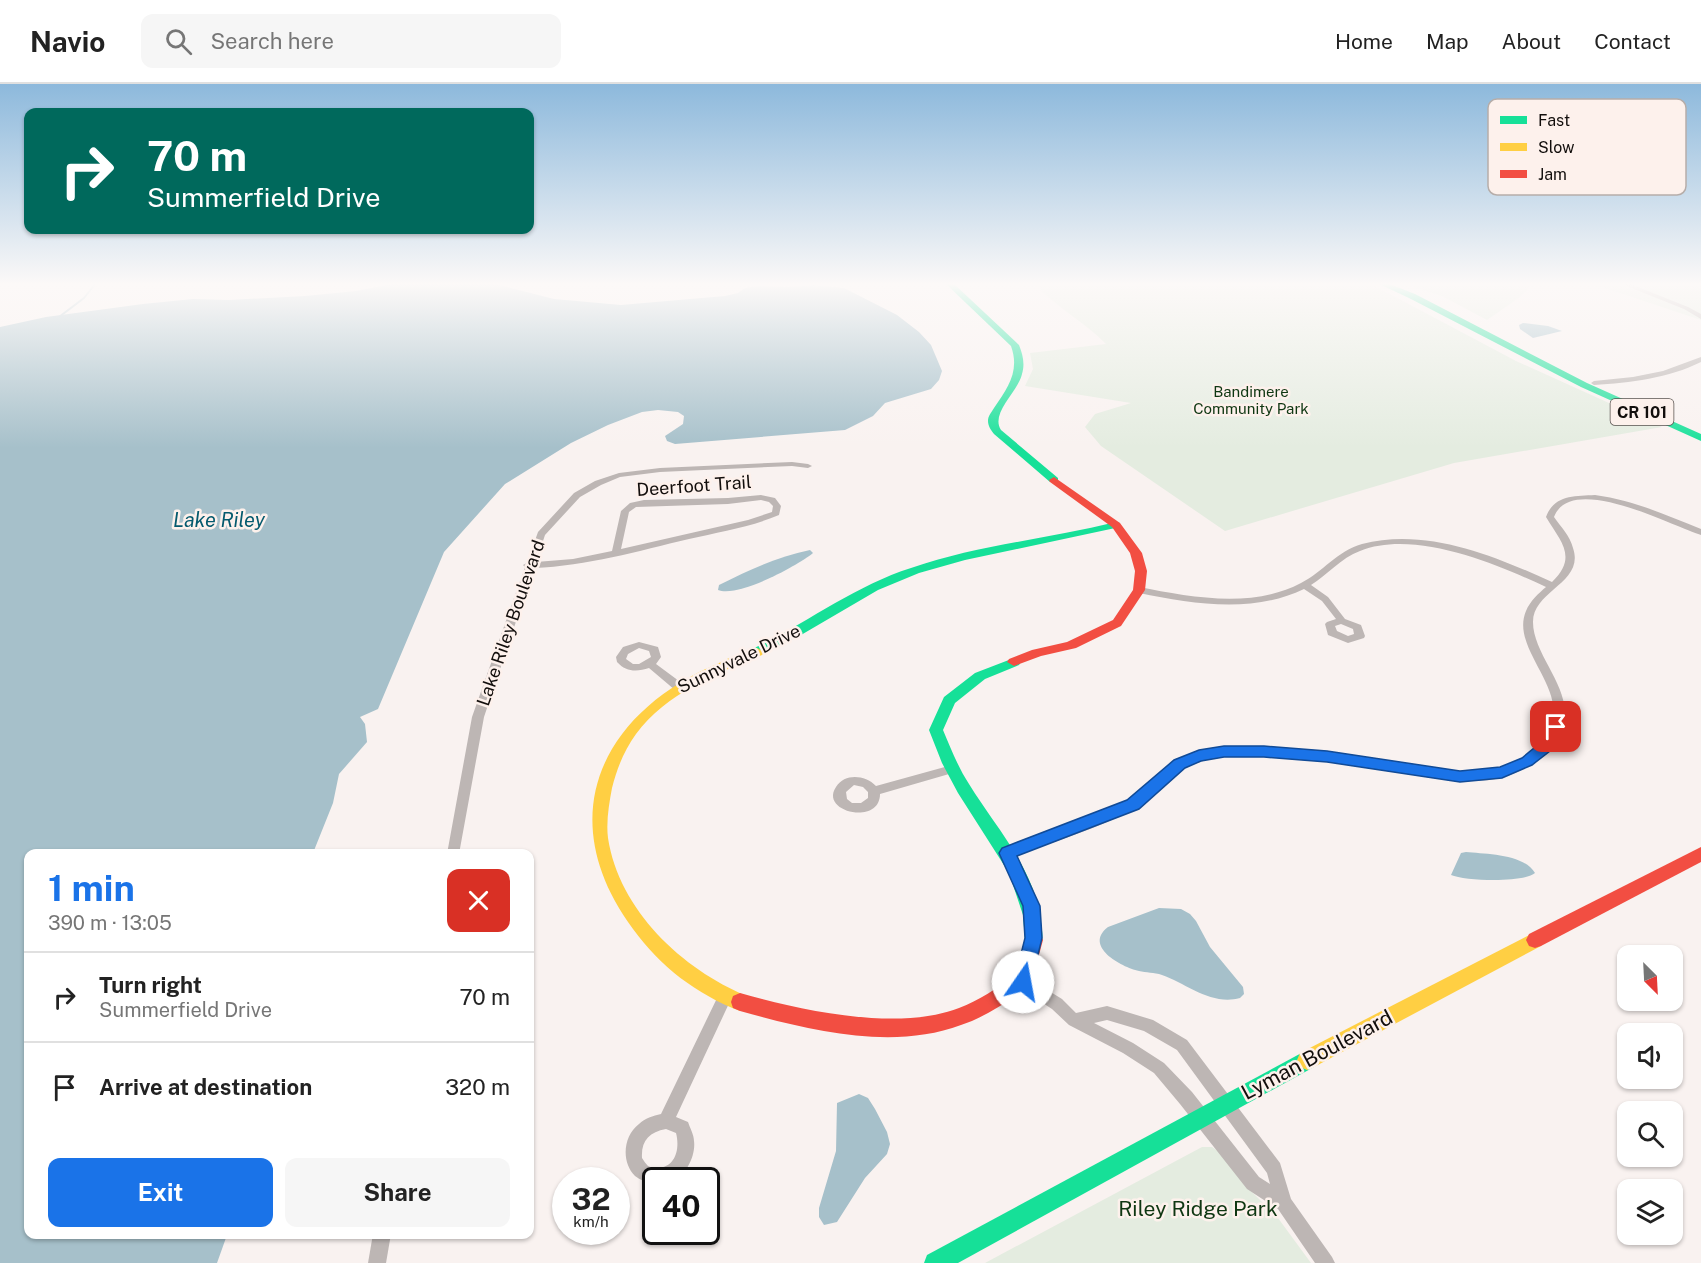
<!DOCTYPE html>
<meta charset="utf-8">
<style>
body{margin:0;font-family:"Public Sans",sans-serif;background:#f6f6f6;color:#222;height:100vh;display:flex;flex-direction:column;font-size:22px;white-space:nowrap}
*{box-sizing:border-box;margin:0}
p{font-size:20px;color:#767676}
.icon{flex:none;width:33px;height:33px;fill:none;stroke:currentColor;stroke-width:2;stroke-linecap:round;stroke-linejoin:round}
.map{position:relative;flex:1;overflow:hidden}
.panel{position:absolute;left:24px;top:765px;width:510px;height:390px;display:flex;flex-direction:column;background:#fff;border-radius:12px;box-shadow:0 2px 4px #0004}
.panel>*{flex:none}
.top-card{position:absolute;left:24px;top:24px;width:510px;height:126px;border-radius:12px;box-shadow:0 2px 4px #0004;background:#00695c;color:#fff;overflow:hidden}
.needle{width:39px;rotate:156deg}
.fabs{position:absolute;left:1617px;top:861px;display:grid;gap:12px}
.fabs a{display:grid;place-items:center;width:66px;height:66px;border-radius:12px;background:#fff;box-shadow:0 2px 4px #0004;font-size:30px}
.speed{position:absolute;left:552px;top:1083px;display:flex;gap:12px;font-size:30px;font-weight:700;text-align:center}
.speed>*{display:grid;place-content:center;width:78px;height:78px;border-radius:50%;background:#fff;box-shadow:0 2px 4px #0004;line-height:1}
.speed small{font-size:15px;font-weight:400}
.speed .limit{border:3px solid #111;border-radius:9px;background:#fff;color:#111}
.pin{position:absolute;display:grid;place-items:center;width:51px;height:51px;color:#fff;margin:-26px;border-radius:12px;box-shadow:0 3px 9px #0006}
.me{position:absolute;width:66px;margin:-33px;rotate:12deg;stroke-linejoin:round;filter:drop-shadow(0 0 4px #0008)}
.turn{display:flex;align-items:center;gap:21px;height:126px;padding:0 24px;font-size:27px}
.turn .icon{width:78px;height:78px;stroke-width:2.5}
.turn b{display:block;font-size:42px;line-height:51px}
.round{display:grid;place-items:center;flex:none;width:63px;height:63px;border-radius:12px;background:#f6f6f6}
.overview{display:flex;align-items:center;justify-content:space-between;height:102px;padding:0 24px}
h1{font-size:36px;font-weight:700;line-height:45px;color:#1a73e8}
.primary-button{display:flex;gap:12px;margin-top:auto;padding:12px 24px}
.primary-button a{flex:1;height:69px;border-radius:12px;background:#1a73e8;color:#fff;font-size:24px;font-weight:700;line-height:69px;text-align:center}
.primary-button a+a{background:#f6f6f6;color:#222}
ul{padding:0;list-style:none}
li{display:flex;align-items:center;gap:18px;height:90px;padding:0 24px;border-top:2px solid #e0e0e0}
li div{flex:1}
li b{display:block;font-size:22px}
li em{font-style:normal}
header{display:flex;align-items:center;gap:36px;box-sizing:border-box;height:84px;padding:0 30px;background:#fff;border-bottom:2px solid #e0e0e0}
header strong{font-size:28px}
nav{display:flex;gap:33px;margin-inline-start:auto;font-size:21px}
.search{width:420px;height:54px;background:#f6f6f6;display:flex;align-items:center;gap:15px;box-sizing:border-box;padding:0 21px;border-radius:12px;color:#767676;font-size:22px}
.map>svg:first-child{display:block}
.green{fill:#e4ece0}
.water{fill:#a6c0ca}
.lines{fill:none;stroke-linecap:round;stroke-linejoin:round}
.stream{stroke:#a6c0ca;stroke-width:2}
.street{fill:#bdb6b4;fill-rule:evenodd}
.fast{fill:#16e098;fill-rule:evenodd}
.slow{fill:#ffcf43;fill-rule:evenodd}
.jam{fill:#f24e42;fill-rule:evenodd}
.route{fill:#1a73e8;stroke:#114b97;stroke-width:1.5}
.labels{text-anchor:middle;stroke-width:5;stroke-linejoin:round;paint-order:stroke}
.far-park-label{font-size:15px;fill:#0f3712;stroke:#fdf1ec}
.shield{fill:#fdf1ec;stroke:#58524f;stroke-width:1.5}
.shield-label{font-size:16px;font-weight:bold;fill:#120e0c}
.street-label{font-size:18px;fill:#120e0c;stroke:#fdf1ec}
.water-label{font-size:20px;font-style:italic;fill:#055a6e;stroke:#fdf1ec}
.near-street-label{font-size:21px;fill:#120e0c;stroke:#fdf1ec}
.near-park-label{font-size:21px;fill:#0f3712;stroke:#fdf1ec}
.key{fill:#fdf1ec;stroke:#b6ada9;stroke-width:1.5}
.key-label{font-size:16px;fill:#120e0c}
</style>
<header>
<strong>Navio</strong>
<div class="search"><svg class="icon" aria-label="search" viewBox="0 0 24 24"><circle cx="10" cy="10" r="6"/><path d="M15 15l6 6"/></svg>Search here</div>
<nav><a>Home</a><a>Map</a><a>About</a><a>Contact</a></nav>
</header>
<div class="map">
<svg width="1701" height="1179" viewBox="0 0 1701 1179">
<rect width="100%" height="100%" fill="#f9f2f0"/>
<g class="green">
<path d="M1034 199H1369L1516 277 1662 343 1454 379 1225 447 1101 362 1085 343 1095 330 1131 319 1025 302 1033 285 1030 269 1106 260C1084 237 1055 223 1034 199Z"/>
<path d="M1402 199H1533L1520 213 1487 236 1442 212Z"/>
<path d="M1571 199H1701V236L1602 203Z"/>
<path d="M1202 1063H1212L1225 1072 1251 1107 1278 1134 1311 1179H985Z"/>
</g>
<g class="water">
<path d="M396 199H492L554 215 621 221 725 212 738 209 745 204 759 202 787 203 814 201 844 204 897 231 919 248 931 261 942 287 939 296 931 305 885 319 873 332 845 346 675 360 667 357 665 352 683 340 684 332 678 328 658 326 642 328 608 341 571 359 505 400 444 468 378 625 360 633 365 640 367 658 339 690 333 719 313 769 28 770V1150L227 1151 217 1179H0V243L46 233 143 220 193 215 229 216 305 212 356 207Z"/>
<path d="M1523 239 1548 242 1562 247 1533 254 1520 245 1519 241Z"/>
<path d="M810 466 813 469C797 482 738 514 718 506L719 501C749 486 777 473 810 466Z"/>
<path d="M1466 768C1486 770 1524 770 1535 789 1524 799 1465 797 1451 791L1461 769Z"/>
<path d="M1159 824 1181 825 1190 830 1196 837 1210 863 1243 903 1244 910 1240 914C1212 922 1187 900 1162 891 1154 888 1146 889 1139 887 1121 883 1083 862 1108 843Z"/>
<path d="M859 1010 868 1014 875 1025 887 1048 890 1060 887 1070 865 1094 837 1138 824 1141 819 1133V1124L836 1067 837 1019Z"/>
</g>
<g class="lines">
<path class="stream" d="M59 233 84 214 96 199"/>
<g class="street">
<path d="M1619 199H1628L1688 223 1701 230V235L1684 225Z"/>
<path d="M1701 273V278C1669 294 1630 299 1594 301L1591 299 1594 297 1633 293 1663 287Z"/>
<path d="M792 378 808 380 812 382 808 384 792 382 660 388 620 393 601 401 580 413 545 451 536 478 573 475 612 467 621 427 630 419 644 416 728 414 761 411 775 414 781 422 779 431C751 443 719 448 689 455 638 467 587 482 534 484L484 633 459 770H447L472 633 525 483 523 481 527 479 538 448 574 409 595 397 619 389 660 384ZM761 416 769 418 773 422 772 428 748 436 621 465 629 428 636 423 728 420Z"/>
<path d="M1595 411C1633 416 1666 431 1701 445V451C1672 442 1571 388 1554 433 1561 443 1570 452 1573 464 1585 499 1533 506 1533 538 1533 575 1581 611 1559 649 1547 671 1528 686 1504 693 1471 702 1434 694 1401 689 1355 682 1309 673 1262 672 1219 671 1195 673 1161 701 1151 709 1145 720 1134 725 1095 746 1052 758 1011 773L1007 774 1003 773 1001 769 1003 765C1043 751 1087 739 1125 719 1136 713 1143 703 1152 695 1182 672 1212 663 1249 664 1296 664 1342 671 1388 678 1422 683 1458 691 1492 687 1507 684 1521 677 1532 668 1592 618 1507 571 1526 527 1530 517 1539 509 1546 503 1497 480 1414 445 1360 467 1341 474 1327 491 1311 501L1328 513 1345 535 1361 541 1365 552 1364 554 1348 559 1328 551 1325 540 1327 538 1336 535 1322 517 1304 505C1252 530 1193 520 1139 509L1134 506 1139 503C1190 513 1252 525 1301 499 1323 488 1337 467 1362 460 1426 443 1495 472 1552 498 1578 473 1561 458 1546 433 1554 411 1574 412 1595 411ZM1341 540 1353 545 1354 550 1348 552 1337 547 1335 542Z"/>
<path d="M639 558 658 563 661 573 656 580 683 600 684 603 683 606H675L649 584C637 588 626 588 617 578L616 573 623 563ZM639 564 649 567 651 573 639 580H633L626 575 628 570Z"/>
<path d="M952 681 956 682 958 685 956 688 880 710C880 742 819 728 836 703 845 689 865 691 876 702ZM854 701 863 703 868 708V714L861 719H852L847 715 846 708Z"/>
<path d="M1023 891 1062 915 1076 929 1107 922 1153 936 1187 956 1280 1079 1291 1115 1332 1173 1335 1179H1315L1278 1125 1247 1105 1180 1020 1154 989 1123 969 1069 941 1052 925 1018 903 1016 898 1018 893ZM1107 936 1144 947 1177 966 1267 1089 1270 1100 1259 1093 1192 1008 1164 979 1133 959 1094 939Z"/>
<path d="M725 906 730 908 732 913 676 1033 688 1038C690 1044 694 1051 694 1057 696 1071 686 1094 670 1096 666 1097 660 1096 656 1096V1101H653C647 1098 640 1096 635 1092 621 1078 623 1052 639 1040 645 1034 653 1032 661 1030L720 908ZM666 1045 676 1049C680 1064 676 1083 658 1084 654 1084 652 1084 648 1082 646 1080 644 1077 642 1074 641 1057 649 1048 666 1045Z"/>
<path d="M373 1150H391L386 1179H368Z"/>
</g>
<g class="fast">
<path d="M945 199H953L1019 261C1023 271 1025 280 1022 290 1018 308 990 329 1001 346L1058 394V398H1050L994 350C991 346 988 342 988 337 988 332 991 329 994 324 1008 304 1020 287 1011 262Z"/>
<path d="M1377 199H1387L1415 210 1587 299 1701 350V357L1581 303 1409 214Z"/>
<path d="M1116 438 1120 439V443L965 476 919 489 878 506 801 551 757 572 750 568 752 565C806 540 854 502 911 484 977 461 1048 455 1116 438Z"/>
<path d="M1014 574 1021 578 1019 581 985 595 955 619 943 646C951 665 958 683 969 700 996 744 1036 786 1041 839 1042 847 1044 854 1040 862L1034 864 1028 862 1025 856 1023 831 1009 789 958 709 942 679 929 646 944 613 975 589Z"/>
<path d="M1307 966 1314 969 1317 976 1314 983 958 1179H924L927 1171Z"/>
</g>
<g class="slow">
<path d="M757 564 764 568 762 571C715 590 667 609 636 650 624 667 617 684 612 704 609 720 606 738 608 754 619 826 682 885 747 912L749 918 747 924 740 927C696 910 661 883 633 845 551 734 600 629 719 579 731 573 744 567 757 564Z"/>
<path d="M1535 848 1541 850 1544 856 1541 862 1314 983 1307 986 1300 983 1297 976 1300 969Z"/>
</g>
<g class="jam">
<path d="M1054 393 1120 439 1142 469 1147 487 1145 506 1121 542 1076 564 1041 572 1014 582 1007 578 1009 575 1032 566 1067 558 1113 536 1133 506 1135 487 1130 469 1112 443 1050 398 1049 396Z"/>
<path d="M1701 763V778L1541 862 1535 864 1529 862 1526 856 1529 850Z"/>
<path d="M1034 848 1040 850 1043 856 1030 904C1007 917 986 933 961 941 892 967 808 946 740 927L733 924 731 918 733 912 740 909C801 926 897 948 959 924 979 917 997 903 1015 893L1025 856 1028 850Z"/>
</g>
</g>
<linearGradient id="sky" x2="0" y2="1"><stop stop-color="#8db9dc"/><stop offset="0.55" stop-color="#fcf9f8"/><stop offset="1" stop-color="#fcf9f8" stop-opacity="0"/></linearGradient>
<rect width="1701" height="364" fill="url(#sky)"/>
<path class="route" d="M1556 638 1564 643 1550 667 1532 681 1502 694 1460 698 1327 678 1264 673H1224L1201 677 1185 684 1139 725 1017 772 1040 822 1042 854 1030 904 1023 907 1017 904 1014 898 1025 854 1023 822 999 769 1002 764 1127 716 1174 676 1199 666 1224 662H1264L1327 667 1460 687 1500 683 1522 674 1540 659 1551 640Z"/>
<g class="labels">
<g class="far-park-label">
<text x="1251" y="313">Bandimere<tspan x="1251" dy="17">Community Park</tspan></text>
</g>
<rect class="shield" x="1610.5" y="315" width="63" height="26" rx="4.5"/>
<g class="shield-label">
<text x="1642" y="334">CR 101</text>
</g>
<g class="street-label">
<text transform="translate(694 402) rotate(-4)" y="6">Deerfoot Trail</text>
<text transform="translate(511 539) rotate(-71)" y="6">Lake Riley Boulevard</text>
<text transform="translate(739 575) rotate(-26)" y="6">Sunnyvale Drive</text>
</g>
<g class="water-label">
<text x="219" y="443">Lake Riley</text>
</g>
<g class="near-street-label">
<text transform="translate(1317 971) rotate(-28)" y="7">Lyman Boulevard</text>
</g>
<g class="near-park-label">
<text x="1198" y="1132">Riley Ridge Park</text>
</g>
</g>
<rect x="1488" y="15" width="198" height="96" rx="9" class="key"/>
<rect x="1500" y="32" width="27" height="8" fill="#16e098"/>
<rect x="1500" y="59" width="27" height="8" fill="#ffcf43"/>
<rect x="1500" y="86" width="27" height="8" fill="#f24e42"/>
<g class="key-label">
<text x="1538" y="42">Fast</text>
<text x="1538" y="69">Slow</text>
<text x="1538" y="96">Jam</text>
</g>
</svg>
<div class="fabs">
<a><svg class="needle" viewBox="-14 -14 28 28"><path d="M0-13l5 13h-10z" fill="#e53935"/><path d="M0 13l5-13h-10z" fill="#767676"/></svg></a>
<a><svg class="icon" aria-label="sound" viewBox="0 0 24 24"><path d="M4 9h4l5-4v14l-5-4H4zM17 9q2 3 0 6"/></svg></a>
<a><svg class="icon" aria-label="search" viewBox="0 0 24 24"><circle cx="10" cy="10" r="6"/><path d="M15 15l6 6"/></svg></a>
<a><svg class="icon" aria-label="layers" viewBox="0 0 24 24"><path d="M12 4l9 5-9 5-9-5zM3 14l9 5 9-5"/></svg></a>
</div>
<div class="speed"><div>32<small>km/h</small></div><div class="limit">40</div></div>
<div class="pin" style="left:1556px;top:643px;background:#d93025"><svg class="icon" aria-label="arrive" viewBox="0 0 24 24"><path d="M6 21V4h12l-3 4 3 4H6"/></svg></div>
<svg class="me" style="left:1023px;top:898px" viewBox="-20 -20 40 40"><circle r="19" fill="#fff"/><path d="M0-13L10 11 0 6-10 11z" fill="#1a73e8"/></svg>
<div class="top-card">
<div class="turn"><svg class="icon" aria-label="right" viewBox="0 0 24 24"><path d="M7 20v-9h11M14 6l5 5-5 5"/></svg><div><b>70 m</b>Summerfield Drive</div></div>
</div>
<section class="panel">
<div class="overview"><div><h1>1 min</h1><p>390 m · 13:05</p></div><a class="round" style="background:#d93025;color:#fff"><svg class="icon" aria-label="close" viewBox="0 0 24 24"><path d="M6 6l12 12M18 6L6 18"/></svg></a></div>
<ul>
<li><svg class="icon" aria-label="right" viewBox="0 0 24 24"><path d="M7 20v-9h11M14 6l5 5-5 5"/></svg><div><b>Turn right</b><p>Summerfield Drive</p></div><em>70 m</em></li>
<li><svg class="icon" aria-label="arrive" viewBox="0 0 24 24"><path d="M6 21V4h12l-3 4 3 4H6"/></svg><div><b>Arrive at destination</b></div><em>320 m</em></li>
</ul>
<div class="primary-button"><a>Exit</a><a>Share</a></div>
</section>
</div>
